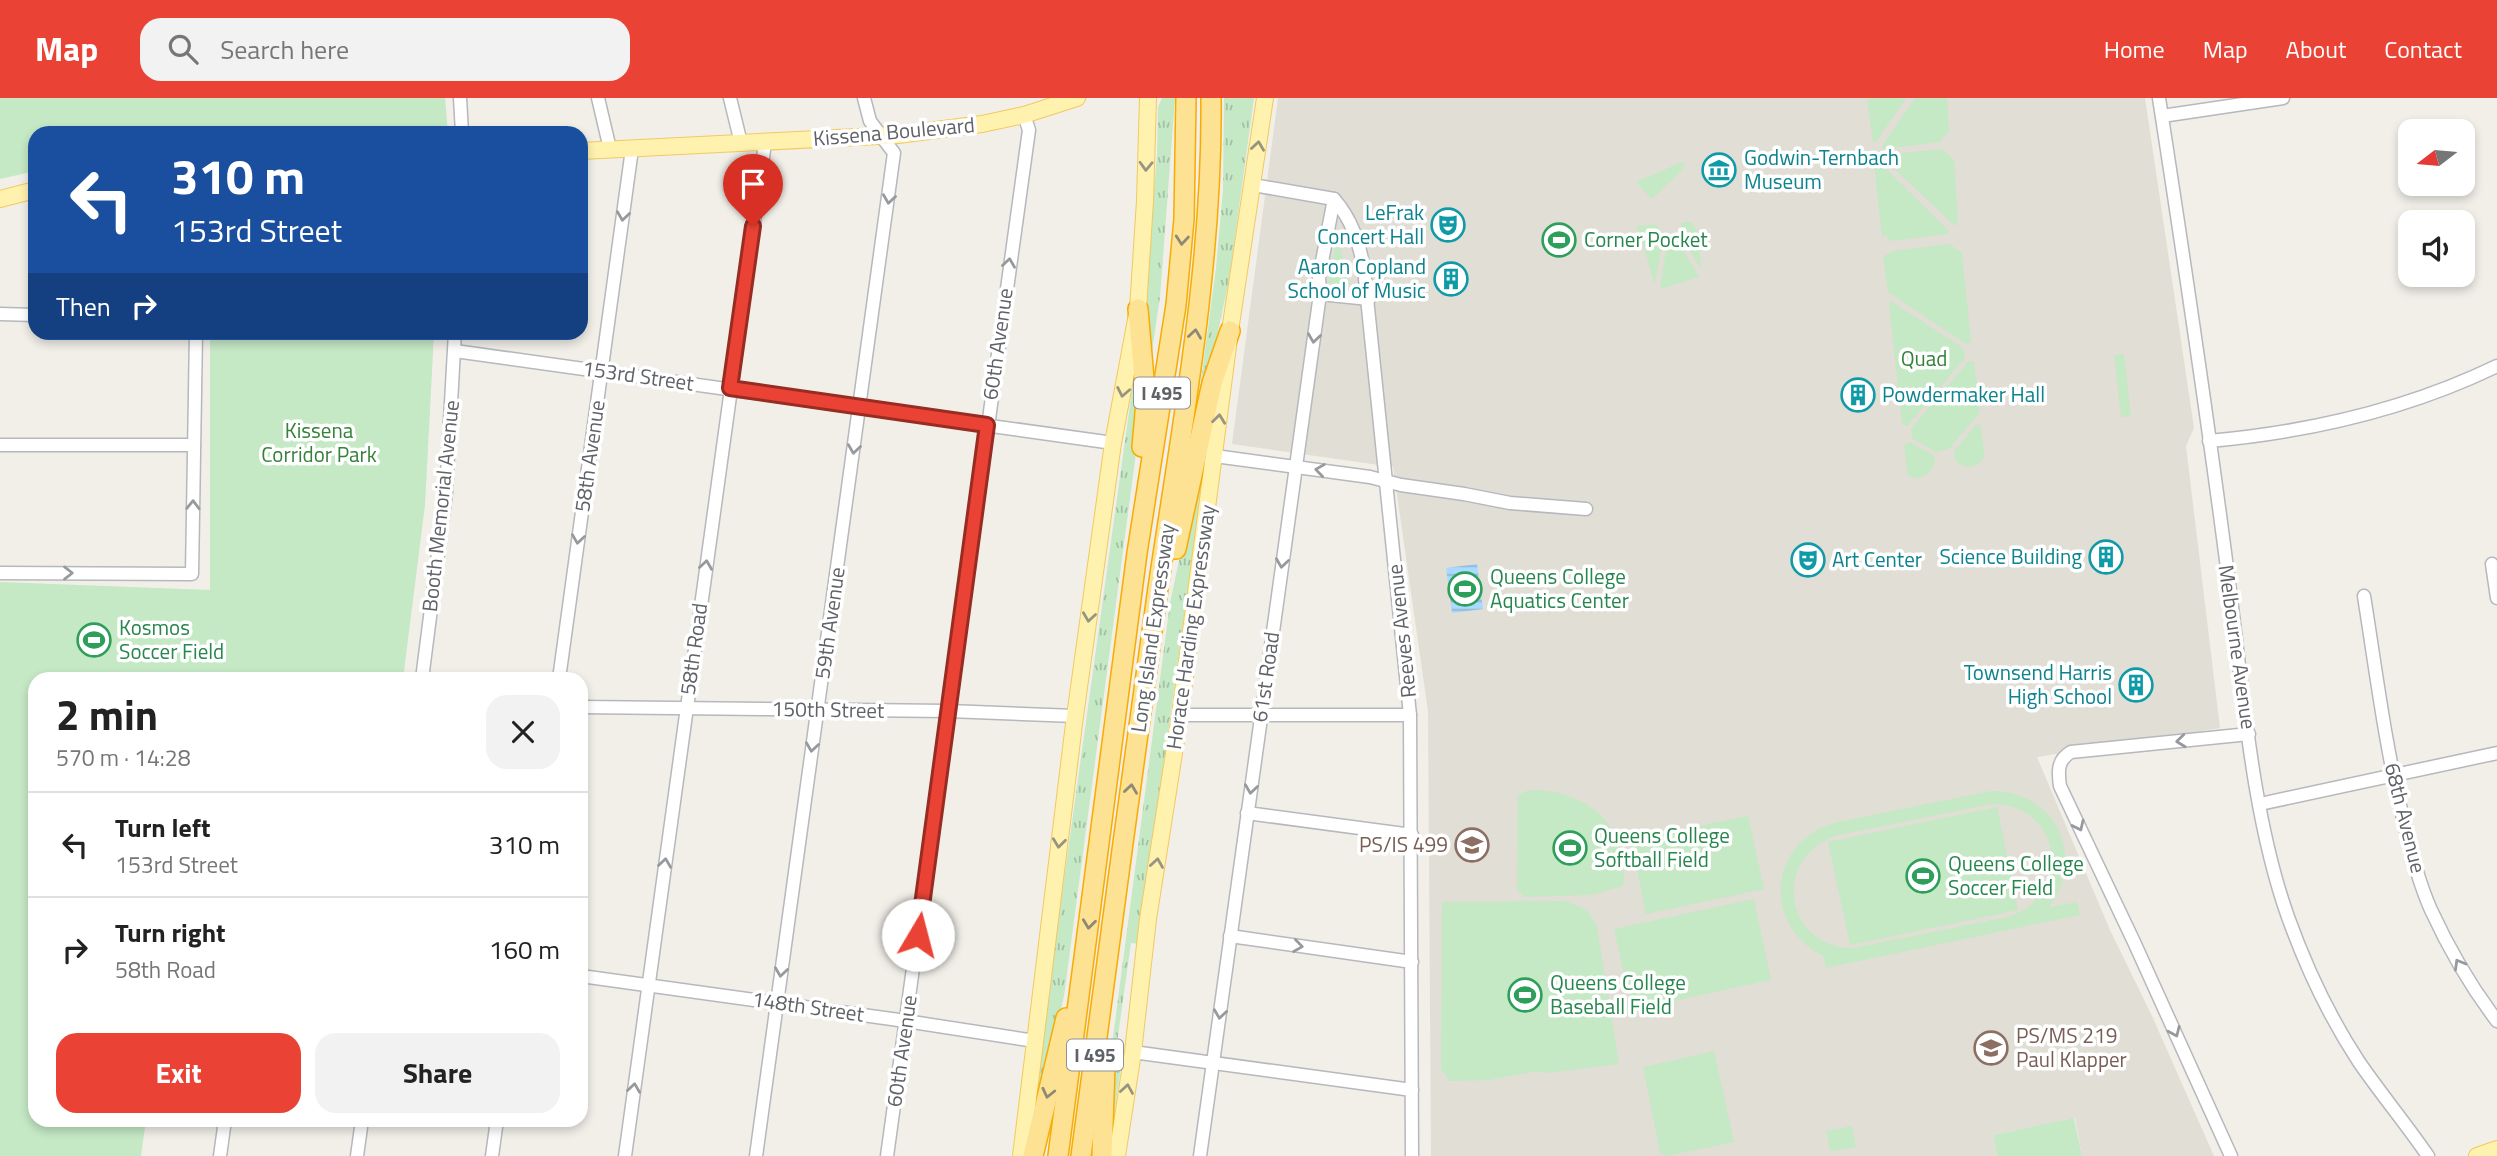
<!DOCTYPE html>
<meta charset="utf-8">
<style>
body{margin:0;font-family:"Titillium Web",sans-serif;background:#f2f2f2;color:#222;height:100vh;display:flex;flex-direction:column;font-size:26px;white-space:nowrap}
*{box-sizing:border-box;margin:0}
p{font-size:23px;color:#767676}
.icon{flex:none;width:38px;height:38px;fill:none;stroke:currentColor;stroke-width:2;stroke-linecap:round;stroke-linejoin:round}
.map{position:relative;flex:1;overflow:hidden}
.drawer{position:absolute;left:28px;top:574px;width:560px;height:455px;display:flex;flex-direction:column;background:#fff;border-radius:21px;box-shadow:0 4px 10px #0003}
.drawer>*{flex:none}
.hud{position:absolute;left:28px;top:28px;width:560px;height:214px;border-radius:21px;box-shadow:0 4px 10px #0003;background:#1a4fa0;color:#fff;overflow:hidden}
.needle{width:46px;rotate:254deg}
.buttons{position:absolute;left:2398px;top:21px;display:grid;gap:14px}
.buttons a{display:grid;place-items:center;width:77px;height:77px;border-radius:14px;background:#fff;box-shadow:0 4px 10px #0003;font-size:35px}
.pin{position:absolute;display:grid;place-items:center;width:60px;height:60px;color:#fff;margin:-72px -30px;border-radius:50% 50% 50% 0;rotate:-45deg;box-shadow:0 0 7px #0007}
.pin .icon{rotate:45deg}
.me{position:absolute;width:77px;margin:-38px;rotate:8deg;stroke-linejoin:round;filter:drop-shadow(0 0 5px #0008)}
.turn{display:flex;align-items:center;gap:24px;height:147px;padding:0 28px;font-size:32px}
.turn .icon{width:91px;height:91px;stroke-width:2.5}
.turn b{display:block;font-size:49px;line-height:60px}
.then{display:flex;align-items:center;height:66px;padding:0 28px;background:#0003;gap:14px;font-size:26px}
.round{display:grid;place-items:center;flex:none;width:74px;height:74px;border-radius:21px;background:#f2f2f2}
.summary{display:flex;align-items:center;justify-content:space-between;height:119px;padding:0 28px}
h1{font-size:42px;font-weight:700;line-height:52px}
.button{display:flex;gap:14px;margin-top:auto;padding:14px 28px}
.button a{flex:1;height:80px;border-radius:21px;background:#ea4335;color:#fff;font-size:28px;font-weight:700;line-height:80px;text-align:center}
.button a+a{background:#f2f2f2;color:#222}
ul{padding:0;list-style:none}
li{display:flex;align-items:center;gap:21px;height:105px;padding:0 28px;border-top:2px solid #e0e0e0}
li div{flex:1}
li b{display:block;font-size:26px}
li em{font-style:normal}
header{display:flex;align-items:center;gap:42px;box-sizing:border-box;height:98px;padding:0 35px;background:#ea4335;color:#fff}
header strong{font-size:33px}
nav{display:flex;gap:38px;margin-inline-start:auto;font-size:24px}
.search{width:490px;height:63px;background:#f2f2f2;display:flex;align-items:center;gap:18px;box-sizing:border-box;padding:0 24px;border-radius:21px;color:#767676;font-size:26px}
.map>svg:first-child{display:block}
.education{fill:#e1ded6}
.grass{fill:url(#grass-tufts)}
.green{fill:#c5e8c5;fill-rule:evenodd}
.water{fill:url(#water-rules)}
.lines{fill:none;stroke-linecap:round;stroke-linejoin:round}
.minor-casing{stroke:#b5b8bc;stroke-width:15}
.major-casing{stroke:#f2c960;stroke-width:18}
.highway-casing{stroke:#f9ab00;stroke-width:22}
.minor{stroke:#fff;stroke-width:12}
.major{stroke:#fff2af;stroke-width:16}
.highway{stroke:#fde293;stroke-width:19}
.oneway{stroke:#979581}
.oneway2{stroke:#979a9d}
.oneway3{stroke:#8e8975}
.route-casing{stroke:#982c22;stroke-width:18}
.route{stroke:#ea4335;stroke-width:12}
.labels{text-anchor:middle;stroke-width:7;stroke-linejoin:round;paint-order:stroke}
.shield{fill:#fff;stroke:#8f9295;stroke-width:2}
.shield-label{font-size:19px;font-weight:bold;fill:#5f6368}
.street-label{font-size:21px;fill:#5f6368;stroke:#fff}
.culture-label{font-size:21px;fill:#0d838f;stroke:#fff;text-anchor:end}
.leisure-label{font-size:21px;fill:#27864d;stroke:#fff;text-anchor:start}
.park-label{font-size:21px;fill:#348238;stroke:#fff}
.education-label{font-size:21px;fill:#785e54;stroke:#fff;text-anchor:end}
</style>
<header>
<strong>Map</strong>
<div class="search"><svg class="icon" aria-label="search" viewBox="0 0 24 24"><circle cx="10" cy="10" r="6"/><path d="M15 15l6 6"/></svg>Search here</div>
<nav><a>Home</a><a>Map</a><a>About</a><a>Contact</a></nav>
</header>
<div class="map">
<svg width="2497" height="1058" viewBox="0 0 2497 1058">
<defs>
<pattern id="grass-tufts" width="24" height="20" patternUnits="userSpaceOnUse" patternTransform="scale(1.75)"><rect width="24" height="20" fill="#c5e8c5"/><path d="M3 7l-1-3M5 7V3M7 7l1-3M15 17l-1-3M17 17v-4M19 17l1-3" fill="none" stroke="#a3c0a4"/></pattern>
<pattern id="water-rules" width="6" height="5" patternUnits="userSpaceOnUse" patternTransform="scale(1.75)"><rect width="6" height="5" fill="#aadaff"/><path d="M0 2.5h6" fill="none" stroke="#8eb4d2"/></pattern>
</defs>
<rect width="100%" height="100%" fill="#f1efe8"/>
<path class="education" d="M1278 0H2145L2194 330 2186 348 2220 630 2037 659 2110 832 2152 918 2214 1058H2082L2075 1020 1993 1037 1997 1058H1431L1428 613 1393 369 1232 346Z"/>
<g class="grass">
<path d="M1162 0H1175L1160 199 1151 260 1144 206 1157 57 1158 9Z"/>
<path d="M1224 0H1254L1229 182 1204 299 1199 298 1216 170 1223 92Z"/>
<path d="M1133 285H1137L1141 317 1064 898 1031 1042 1028 1041Z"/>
<path d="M1200 364 1205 365 1139 846 1131 845 1116 952V966L1121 969 1111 1038 1107 985 1170 505Z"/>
</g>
<g class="green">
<path d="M0 0H445L448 35H35V73L0 81Z"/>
<path d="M1872 0H1906L1876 44H1873L1867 2Z"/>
<path d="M1915 0H1947L1949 34 1943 39 1941 44 1883 51 1882 48Z"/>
<path d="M1942 51 1954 62 1958 124 1955 128 1883 60V57Z"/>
<path d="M1682 64 1685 67 1682 72 1652 101 1636 84Z"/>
<path d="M1879 64 1949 133 1947 136 1892 143 1886 138H1882L1874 66Z"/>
<path d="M1682 124H1691L1698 134 1701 167 1699 168 1679 134Z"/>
<path d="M1655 126 1664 136 1655 186 1637 128Z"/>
<path d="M1674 137 1699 179 1660 191 1668 139Z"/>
<path d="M1337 140 1350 187 1328 185Z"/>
<path d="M1949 146 1962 155 1971 244 1966 246 1888 194 1883 159 1893 153Z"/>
<path d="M1891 203 1963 250 1965 260 1907 328 1902 326 1889 207Z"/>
<path d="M210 235H434L425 407 403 581H35V1022H146L141 1058H0V484L210 492Z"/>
<path d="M2124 256 2131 318 2121 319 2114 257Z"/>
<path d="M1969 263 1974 264 1980 314 1949 351 1936 354 1912 340 1911 331Z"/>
<path d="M1980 326 1985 359C1976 371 1964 373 1954 360V353L1976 327Z"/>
<path d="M1910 344 1931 356 1935 360C1934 375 1921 384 1908 378L1904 347Z"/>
<path d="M1537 692C1592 695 1630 731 1623 788L1592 797 1525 799 1517 792 1518 697 1526 693Z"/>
<path d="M1991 693C2056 693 2087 758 2049 809L2077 804 2080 817 1826 870 1823 858C1760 826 1769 741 1838 724ZM1992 706C2062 705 2075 799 2007 819L1853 850C1783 849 1771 757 1839 737Z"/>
<path d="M1997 709 2018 812 1850 847 1828 744Z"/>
<path d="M1748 718 1764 791 1646 816 1631 742Z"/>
<path d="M1754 801 1771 882 1632 912 1614 831Z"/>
<path d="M1565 803 1587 812 1597 829 1619 966 1548 975 1537 973 1489 982 1449 983 1441 971 1442 804Z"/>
<path d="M1714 953 1734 1044 1666 1058 1660 1054 1643 969Z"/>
<path d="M2074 1020 2082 1058H1997L1993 1037Z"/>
<path d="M1852 1028 1856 1049 1830 1053 1826 1033Z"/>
</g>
<path class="water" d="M1477 466 1483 511 1452 515 1446 470Z"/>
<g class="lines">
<defs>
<g id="minor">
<path d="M460 0 462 35"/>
<path d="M598 0 610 51"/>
<path d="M730 0 741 45"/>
<path d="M2159 0C2184 161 2208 323 2229 485 2243 592 2252 718 2288 819 2306 869 2330 920 2359 964 2381 996 2406 1026 2428 1058"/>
<path d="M2162 18 2283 0"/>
<path d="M1253 87 1334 101C1352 122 1359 144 1364 171L1410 617 1412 1058"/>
<path d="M1320 196 1369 201"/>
<path d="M0 216 35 217"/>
<path d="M455 253 1113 345"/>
<path d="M2209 343C2310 334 2406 312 2497 268"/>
<path d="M0 347H194"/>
<path d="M1215 358 1370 379 1401 387 1464 396 1510 405 1586 411"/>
<path d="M2492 466 2497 500"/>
<path d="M0 475 192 476 196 234"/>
<path d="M2364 498C2376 573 2385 647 2403 720 2410 751 2418 783 2431 812 2449 851 2471 889 2497 923"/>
<path d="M422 581 446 394 455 234"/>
<path d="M559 581 632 51"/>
<path d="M581 609 949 613 1075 618"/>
<path d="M1180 617H1410"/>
<path d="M2260 706 2497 655"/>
<path d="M1247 715 1412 737"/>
<path d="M1230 838 1412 864"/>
<path d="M581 878 906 923 1035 943"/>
<path d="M1133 954 1412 992"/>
<path d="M220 1058 225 1022"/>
<path d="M357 1058 362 1022"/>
<path d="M492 1058 497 1022"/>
<path d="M625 1058 765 45"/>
<path d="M756 1058 894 55 870 23 864 0"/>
<path d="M887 1058 1029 32 1024 17"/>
<path d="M1200 1058 1320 196 1319 179 1334 101"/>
<path d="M2231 1058 2134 844 2060 688C2058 674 2057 662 2071 654L2249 636"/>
</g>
<g id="major">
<path d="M581 53 898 37 982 26 1024 17 1077 0"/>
<path d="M0 101 35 92"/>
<path d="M1021 1058 1075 618 1113 345 1138 211 1145 103 1148 0"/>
<path d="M1117 1058 1133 954 1148 821 1180 617 1230 233 1265 0"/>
<path d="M2477 1058 2497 1051"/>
</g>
<g id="highway">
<path d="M1138 211 1146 304 1142 349"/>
<path d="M1176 451 1212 285 1230 233"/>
<path d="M1033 1058 1066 920"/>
<path d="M1058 1058 1137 455 1176 207 1184 121 1186 0"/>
<path d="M1081 1058C1107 869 1131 679 1158 490 1182 328 1213 164 1211 0"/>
<path d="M1102 1058 1105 968"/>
</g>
</defs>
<use href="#minor" class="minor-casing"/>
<use href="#major" class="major-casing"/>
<use href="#highway" class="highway-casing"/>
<use href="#minor" class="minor"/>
<use href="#major" class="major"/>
<use href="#highway" class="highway"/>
</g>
<defs><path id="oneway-chevron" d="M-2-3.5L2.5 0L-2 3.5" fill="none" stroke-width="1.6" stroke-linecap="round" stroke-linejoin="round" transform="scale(1.75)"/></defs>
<g class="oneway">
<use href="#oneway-chevron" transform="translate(1258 48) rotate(-82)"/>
<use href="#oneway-chevron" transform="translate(1146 68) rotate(92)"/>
<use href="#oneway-chevron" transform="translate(1123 294) rotate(101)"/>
<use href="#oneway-chevron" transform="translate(1219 321) rotate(-83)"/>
<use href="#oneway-chevron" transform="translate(1089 519) rotate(98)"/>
<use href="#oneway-chevron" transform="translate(1059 745) rotate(97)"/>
<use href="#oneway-chevron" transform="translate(1157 765) rotate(-81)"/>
<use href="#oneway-chevron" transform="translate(1127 991) rotate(-81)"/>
</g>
<g class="oneway2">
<use href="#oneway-chevron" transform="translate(889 101) rotate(98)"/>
<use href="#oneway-chevron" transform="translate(623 118) rotate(98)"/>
<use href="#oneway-chevron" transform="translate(1009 165) rotate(-82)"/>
<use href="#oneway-chevron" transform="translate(1314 240) rotate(98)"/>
<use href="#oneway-chevron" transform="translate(854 351) rotate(98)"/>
<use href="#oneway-chevron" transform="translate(1320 372) rotate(-172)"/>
<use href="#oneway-chevron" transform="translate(193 407) rotate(-89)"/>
<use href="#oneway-chevron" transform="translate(578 441) rotate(98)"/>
<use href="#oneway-chevron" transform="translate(1282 465) rotate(98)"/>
<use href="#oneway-chevron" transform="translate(706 467) rotate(-82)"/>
<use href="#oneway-chevron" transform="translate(68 475)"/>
<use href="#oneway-chevron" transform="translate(2181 643) rotate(174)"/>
<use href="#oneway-chevron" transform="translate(812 649) rotate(98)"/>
<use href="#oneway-chevron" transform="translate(1251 691) rotate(98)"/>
<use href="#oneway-chevron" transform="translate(2079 728) rotate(65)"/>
<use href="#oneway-chevron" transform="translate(665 765) rotate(-82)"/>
<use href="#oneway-chevron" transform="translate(1298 848) rotate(8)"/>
<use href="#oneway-chevron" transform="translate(2459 866) rotate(-120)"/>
<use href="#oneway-chevron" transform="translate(781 874) rotate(98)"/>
<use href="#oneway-chevron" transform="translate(1220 916) rotate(98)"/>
<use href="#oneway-chevron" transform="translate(2175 934) rotate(66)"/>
<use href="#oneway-chevron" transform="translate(634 990) rotate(-82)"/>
</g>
<g class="oneway3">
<use href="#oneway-chevron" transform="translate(1182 142) rotate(95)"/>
<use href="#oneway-chevron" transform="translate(1195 236) rotate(-82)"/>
<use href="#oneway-chevron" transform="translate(1131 691) rotate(-82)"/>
<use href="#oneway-chevron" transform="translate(1089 826) rotate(97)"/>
<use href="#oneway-chevron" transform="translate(1048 995) rotate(103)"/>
</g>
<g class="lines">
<defs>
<path id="route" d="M753 128 730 290 987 327 918 837"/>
</defs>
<use href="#route" class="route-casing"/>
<use href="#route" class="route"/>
</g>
<defs>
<symbol id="museum-ring" viewBox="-11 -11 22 22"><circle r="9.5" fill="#fff" stroke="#0f9aa8" stroke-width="1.5"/><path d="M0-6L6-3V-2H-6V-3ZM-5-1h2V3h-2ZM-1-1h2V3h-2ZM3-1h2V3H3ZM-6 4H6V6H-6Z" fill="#0f9aa8"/></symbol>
<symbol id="theatre-ring" viewBox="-11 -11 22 22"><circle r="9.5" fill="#fff" stroke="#0f9aa8" stroke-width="1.5"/><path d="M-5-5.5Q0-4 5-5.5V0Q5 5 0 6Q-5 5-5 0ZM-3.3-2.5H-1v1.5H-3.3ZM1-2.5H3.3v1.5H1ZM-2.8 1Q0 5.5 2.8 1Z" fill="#0f9aa8"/></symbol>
<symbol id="stadium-ring" viewBox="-11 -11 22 22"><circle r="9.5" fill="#fff" stroke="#2e9e5b" stroke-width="1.5"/><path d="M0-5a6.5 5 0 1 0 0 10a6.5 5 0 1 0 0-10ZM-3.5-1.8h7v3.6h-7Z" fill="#2e9e5b"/></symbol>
<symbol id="building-ring" viewBox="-11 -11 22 22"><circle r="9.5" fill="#fff" stroke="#0f9aa8" stroke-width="1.5"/><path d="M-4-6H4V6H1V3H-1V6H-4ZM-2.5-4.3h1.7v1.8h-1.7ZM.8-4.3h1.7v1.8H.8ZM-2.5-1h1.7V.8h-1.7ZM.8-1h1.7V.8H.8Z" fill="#0f9aa8"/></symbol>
<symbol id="school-ring" viewBox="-11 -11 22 22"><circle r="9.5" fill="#fff" stroke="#8d6e63" stroke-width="1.5"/><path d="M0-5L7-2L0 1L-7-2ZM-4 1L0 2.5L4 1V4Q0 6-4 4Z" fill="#8d6e63"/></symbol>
</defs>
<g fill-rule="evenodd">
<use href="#museum-ring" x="1700" y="53" width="38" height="38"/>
<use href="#theatre-ring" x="1429" y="108" width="38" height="38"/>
<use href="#stadium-ring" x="1540" y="123" width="38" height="38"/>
<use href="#building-ring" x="1432" y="162" width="38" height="38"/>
<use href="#building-ring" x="1839" y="278" width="38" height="38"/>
<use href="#building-ring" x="2087" y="440" width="38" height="38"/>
<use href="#theatre-ring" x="1789" y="443" width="38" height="38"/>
<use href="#stadium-ring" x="1446" y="472" width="38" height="38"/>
<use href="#stadium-ring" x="75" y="523" width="38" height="38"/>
<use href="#building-ring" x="2117" y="568" width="38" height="38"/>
<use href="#school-ring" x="1453" y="728" width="38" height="38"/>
<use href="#stadium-ring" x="1551" y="731" width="38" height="38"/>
<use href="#stadium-ring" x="1904" y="759" width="38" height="38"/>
<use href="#stadium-ring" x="1506" y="878" width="38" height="38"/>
<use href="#school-ring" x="1972" y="931" width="38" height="38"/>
</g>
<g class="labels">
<g class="shield">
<rect x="1134" y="279.5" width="56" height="31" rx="5"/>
<rect x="1067" y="941.5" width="56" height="31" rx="5"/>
</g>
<g class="shield-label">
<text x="1162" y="302">I 495</text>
<text x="1095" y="964">I 495</text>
</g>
<g class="street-label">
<text transform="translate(894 34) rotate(-5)" y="7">Kissena Boulevard</text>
<text transform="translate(998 246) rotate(-82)" y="7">60th Avenue</text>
<text transform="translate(638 278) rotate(8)" y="7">153rd Street</text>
<text transform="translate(590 358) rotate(-82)" y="7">58th Avenue</text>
<text transform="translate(441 408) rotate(-84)" y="7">Booth Memorial Avenue</text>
<text transform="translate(830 525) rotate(-82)" y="7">59th Avenue</text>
<text transform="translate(1191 529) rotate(-82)" y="7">Horace Harding Expressway</text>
<text transform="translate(1153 530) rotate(-82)" y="7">Long Island Expressway</text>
<text transform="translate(1402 533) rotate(-96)" y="7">Reeves Avenue</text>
<text transform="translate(2237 549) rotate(82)" y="7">Melbourne Avenue</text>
<text transform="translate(694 551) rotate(-82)" y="7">58th Road</text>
<text transform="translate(1266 579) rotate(-82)" y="7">61st Road</text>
<text transform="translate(828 612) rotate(1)" y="7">150th Street</text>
<text transform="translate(2405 720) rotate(76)" y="7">68th Avenue</text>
<text transform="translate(808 909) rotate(8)" y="7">148th Street</text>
<text transform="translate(902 953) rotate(-82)" y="7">60th Avenue</text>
</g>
<g class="culture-label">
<text x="1744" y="67" text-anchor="start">Godwin-Ternbach<tspan x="1744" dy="24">Museum</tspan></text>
<text x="1424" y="122">LeFrak<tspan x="1424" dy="24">Concert Hall</tspan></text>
<text x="1426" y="176">Aaron Copland<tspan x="1426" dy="24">School of Music</tspan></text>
<text x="1882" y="304" text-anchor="start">Powdermaker Hall</text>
<text x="2082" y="466">Science Building</text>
<text x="1832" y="469" text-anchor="start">Art Center</text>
<text x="2112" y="582">Townsend Harris<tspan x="2112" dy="24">High School</tspan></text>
</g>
<g class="leisure-label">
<text x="1584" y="149">Corner Pocket</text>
<text x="1490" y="486">Queens College<tspan x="1490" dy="24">Aquatics Center</tspan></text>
<text x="119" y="537">Kosmos<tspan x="119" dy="24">Soccer Field</tspan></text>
<text x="1594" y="745">Queens College<tspan x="1594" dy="24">Softball Field</tspan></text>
<text x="1948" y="773">Queens College<tspan x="1948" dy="24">Soccer Field</tspan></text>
<text x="1550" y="892">Queens College<tspan x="1550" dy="24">Baseball Field</tspan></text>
</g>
<g class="park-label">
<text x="1924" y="268">Quad</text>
<text x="319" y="340">Kissena<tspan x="319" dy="24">Corridor Park</tspan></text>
</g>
<g class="education-label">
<text x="1448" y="754">PS/IS 499</text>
<text x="2016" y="945" text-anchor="start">PS/MS 219<tspan x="2016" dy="24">Paul Klapper</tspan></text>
</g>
</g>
</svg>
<div class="buttons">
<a><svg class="needle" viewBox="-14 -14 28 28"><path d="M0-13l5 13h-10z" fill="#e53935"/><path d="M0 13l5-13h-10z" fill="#767676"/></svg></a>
<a><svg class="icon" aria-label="sound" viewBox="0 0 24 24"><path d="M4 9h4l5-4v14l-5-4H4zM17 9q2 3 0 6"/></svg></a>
</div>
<div class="pin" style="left:753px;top:128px;background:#d93025"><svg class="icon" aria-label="arrive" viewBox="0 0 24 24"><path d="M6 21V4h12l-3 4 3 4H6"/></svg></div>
<svg class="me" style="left:918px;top:837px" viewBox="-20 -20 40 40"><circle r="19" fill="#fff"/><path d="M0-13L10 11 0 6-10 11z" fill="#ea4335"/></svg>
<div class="hud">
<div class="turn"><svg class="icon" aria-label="left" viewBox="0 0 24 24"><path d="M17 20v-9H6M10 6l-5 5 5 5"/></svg><div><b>310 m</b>153rd Street</div></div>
<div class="then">Then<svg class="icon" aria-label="right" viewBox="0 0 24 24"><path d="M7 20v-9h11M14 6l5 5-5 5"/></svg></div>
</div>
<section class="drawer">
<div class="summary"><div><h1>2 min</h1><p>570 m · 14:28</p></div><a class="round"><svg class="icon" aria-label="close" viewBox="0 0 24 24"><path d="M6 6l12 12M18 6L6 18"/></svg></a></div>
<ul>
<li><svg class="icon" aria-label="left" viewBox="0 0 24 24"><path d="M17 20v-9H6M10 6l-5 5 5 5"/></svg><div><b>Turn left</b><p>153rd Street</p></div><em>310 m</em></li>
<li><svg class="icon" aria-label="right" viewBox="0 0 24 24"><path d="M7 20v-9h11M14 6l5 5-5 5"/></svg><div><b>Turn right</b><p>58th Road</p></div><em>160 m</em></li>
</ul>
<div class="button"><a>Exit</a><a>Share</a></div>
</section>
</div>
